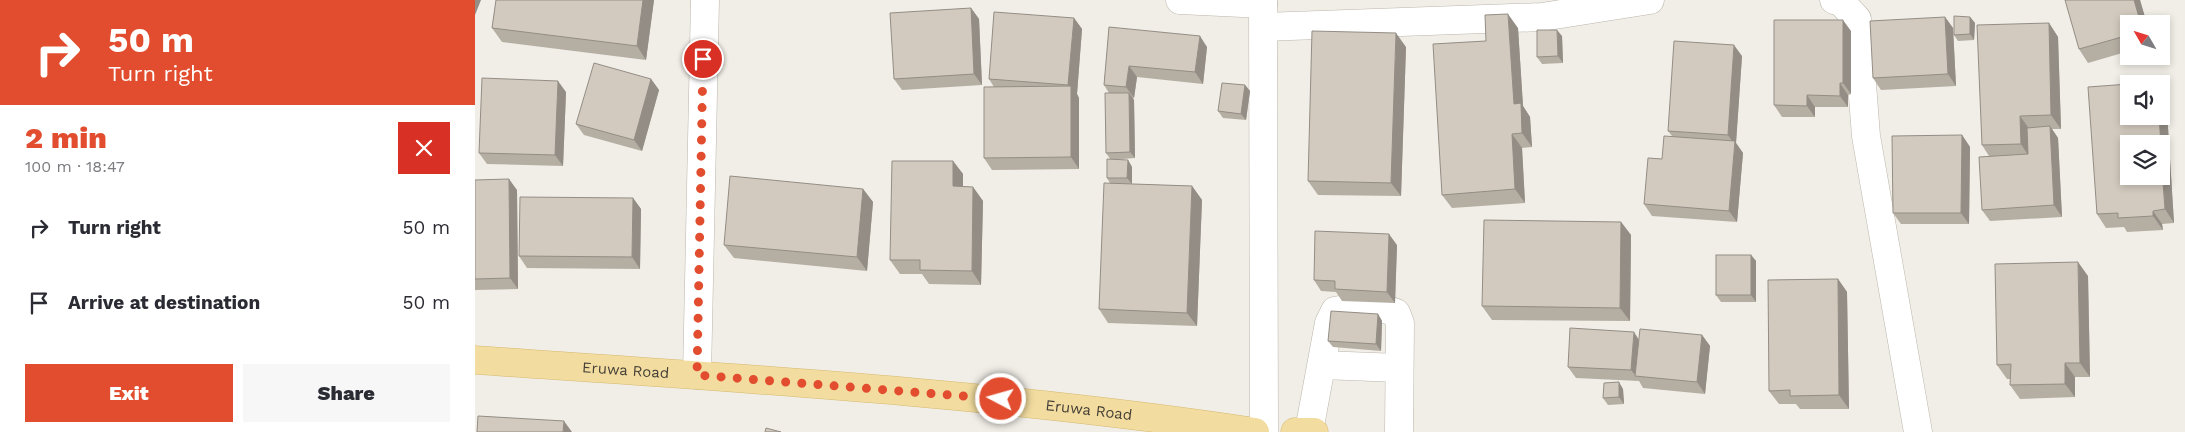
<!DOCTYPE html>
<meta charset="utf-8">
<style>
body{margin:0;font-family:"Work Sans",sans-serif;background:#f7f7f7;color:#2b2b33;height:100vh;display:flex;flex-direction:column;font-size:19px;white-space:nowrap}
*{box-sizing:border-box;margin:0}
p{font-size:16px;color:#7c7c81}
.icon{flex:none;width:28px;height:28px;fill:none;stroke:currentColor;stroke-width:2;stroke-linecap:round;stroke-linejoin:round}
.map{position:relative;flex:1;overflow:hidden}
.side{display:flex;flex-direction:column;background:#fff;width:475px}
.side>*{flex:none}
.guide{background:#e14d2e;color:#fff;overflow:hidden}
.needle{width:32px;rotate:309deg}
.fabs{position:absolute;left:1645px;top:15px;display:grid;gap:10px}
.fabs a{display:grid;place-items:center;width:50px;height:50px;border-radius:0px;background:#fff;box-shadow:0 2px 8px #0003;font-size:25px}
.pin{position:absolute;display:grid;place-items:center;width:42px;height:42px;color:#fff;margin:-21px;border:2px solid #fff;border-radius:50%;box-shadow:0 1px 5px #0007}
.me{position:absolute;width:55px;margin:-28px;rotate:276deg;stroke-linejoin:round;filter:drop-shadow(0 0 4px #0008)}
.turn{display:flex;align-items:center;gap:18px;height:105px;padding:0 25px;font-size:22px}
.turn .icon{width:65px;height:65px;stroke-width:2.5}
.turn b{display:block;font-size:35px;line-height:42px}
.round{display:grid;place-items:center;flex:none;width:52px;height:52px;border-radius:0px;background:#f7f7f7}
.headline{display:flex;align-items:center;justify-content:space-between;height:85px;padding:0 25px}
h1{font-size:30px;font-weight:800;line-height:38px;color:#e14d2e}
.action{display:flex;gap:10px;margin-top:auto;padding:10px 25px}
.action a{flex:1;height:58px;border-radius:0px;background:#e14d2e;color:#fff;font-size:20px;font-weight:800;line-height:58px;text-align:center}
.action a+a{background:#f7f7f7;color:#2b2b33}
ul{padding:0;list-style:none}
li{display:flex;align-items:center;gap:15px;height:75px;padding:0 25px}
li div{flex:1}
li b{display:block;font-size:19px}
li em{font-style:normal}
main{display:flex;flex:1;min-height:0}
.map>svg:first-child{display:block}
.lines{fill:none;stroke-linecap:round;stroke-linejoin:round}
.minor-casing{stroke:#bcb6ab;stroke-width:29}
.major-casing{stroke:#d5b971;stroke-width:29}
.minor{stroke:#fff;stroke-width:28}
.major{stroke:#f2dc9f;stroke-width:28}
.wall{fill:#b5aea3}
.shaded-wall{fill:#938d85}
.building{fill:#d2cabe;stroke:#938d85}
.route{stroke:#e14d2e;stroke-width:9;stroke-dasharray:0 16.2}
.labels{text-anchor:middle;stroke-width:4.5;stroke-linejoin:round;paint-order:stroke}
.street-label{font-size:15px;fill:#443f37;stroke:#fff}
</style>
<main>
<section class="side">
<div class="guide">
<div class="turn"><svg class="icon" aria-label="right" viewBox="0 0 24 24"><path d="M7 20v-9h11M14 6l5 5-5 5"/></svg><div><b>50 m</b>Turn right</div></div>
</div>
<div class="headline"><div><h1>2 min</h1><p>100 m · 18:47</p></div><a class="round" style="background:#d93025;color:#fff"><svg class="icon" aria-label="close" viewBox="0 0 24 24"><path d="M6 6l12 12M18 6L6 18"/></svg></a></div>
<ul>
<li><svg class="icon" aria-label="right" viewBox="0 0 24 24"><path d="M7 20v-9h11M14 6l5 5-5 5"/></svg><div><b>Turn right</b></div><em>50 m</em></li>
<li><svg class="icon" aria-label="arrive" viewBox="0 0 24 24"><path d="M6 21V4h12l-3 4 3 4H6"/></svg><div><b>Arrive at destination</b></div><em>50 m</em></li>
</ul>
<div class="action"><a>Exit</a><a>Share</a></div>
</section>
<div class="map">
<svg width="1710" height="432" viewBox="0 0 1710 432">
<rect width="100%" height="100%" fill="#f1eee7"/>
<g class="lines">
<defs>
<g id="minor">
<path d="M705 0 788 4"/>
<path d="M788 0 789 432"/>
<path d="M1359 0 1366 2 1382 19 1391 136 1443 432"/>
<path d="M789 27 1067 17 1175 0"/>
<path d="M847 365 924 368"/>
<path d="M222 375 230 0"/>
<path d="M834 431 854 323 860 311C878 307 905 305 921 313L925 323 924 432"/>
</g>
<g id="major">
<path id="s1" d="M0 360C261 378 522 393 780 432"/>
<path d="M820 432H839"/>
</g>
</defs>
<use href="#minor" class="minor-casing"/>
<use href="#major" class="major-casing"/>
<use href="#minor" class="minor"/>
<use href="#major" class="major"/>
</g>
<g class="wall">
<path d="M21 0H179L171 60 27 42 17 28Z"/>
<path d="M1665 0 1672 24H1654V51L1613 63 1604 49Z"/>
<path d="M496 8 504 19 507 85 427 90 419 79Z"/>
<path d="M1470 17 1478 28 1481 86 1406 90 1398 78Z"/>
<path d="M1495 17 1500 23 1499 40 1483 41 1479 35Z"/>
<path d="M599 18 607 29 602 94 604 98V169L517 170 509 158 519 87 514 79Z"/>
<path d="M1574 23 1583 37 1586 129H1577L1583 138 1587 217 1515 221 1507 210 1514 156 1507 145Z"/>
<path d="M634 27 732 47 728 84 662 77 659 98H658L659 100 660 158 636 160 631 153 634 93 629 85Z"/>
<path d="M1043 28 1048 106 1055 117 1057 147 1047 148 1050 203 977 208 967 195 1011 41Z"/>
<path d="M1376 31V94L1373 95V107H1340V117H1307L1299 105Z"/>
<path d="M1087 36 1088 63 1067 64 1062 57Z"/>
<path d="M931 47 926 196 843 195 833 181Z"/>
<path d="M1267 56 1261 143 1268 153 1262 222 1177 216 1169 204 1197 136 1193 131Z"/>
<path d="M176 79 184 90 167 151 109 135 101 124Z"/>
<path d="M770 85 775 91 771 120 748 118 743 111Z"/>
<path d="M91 92 88 166 12 164 4 153Z"/>
<path d="M1691 96 1699 223 1687 224 1688 230 1652 232 1649 227 1631 228 1622 214Z"/>
<path d="M1487 135 1495 147 1494 224H1426L1418 213Z"/>
<path d="M653 160 657 167V184L717 186 727 200 722 326 633 323 624 309 635 183 632 178Z"/>
<path d="M478 161 488 174V187H498L508 201 506 285 454 284 447 274H425L415 260Z"/>
<path d="M0 180 42 190 43 289 0 290Z"/>
<path d="M388 189 398 202 392 271 259 258 249 245Z"/>
<path d="M158 198 166 209 165 269 52 268 44 256Z"/>
<path d="M1146 222 1156 235 1155 321 1017 320 1007 306Z"/>
<path d="M922 245 920 303 867 301 861 292 846 291 839 280Z"/>
<path d="M1276 255 1281 261V302H1246L1241 295Z"/>
<path d="M1613 276 1615 377H1600V397L1545 399 1535 385V379H1532L1522 365Z"/>
<path d="M1363 279 1372 292 1374 409H1325L1321 404H1304L1294 391Z"/>
<path d="M903 314 907 321 906 351 858 347 853 341Z"/>
<path d="M1227 335 1235 346 1230 394 1168 388 1164 381 1101 378 1093 367 1164 340Z"/>
<path d="M1148 389 1149 404 1133 405 1128 398Z"/>
</g>
<g class="shaded-wall">
<path d="M0 0H6L0 15Z"/>
<path d="M168 0H179L171 60 162 46Z"/>
<path d="M1659 0H1665L1672 24H1666Z"/>
<path d="M496 8 504 19 507 85 499 74Z"/>
<path d="M1033 14 1043 28 1048 106 1055 117 1057 147 1047 133 1039 104Z"/>
<path d="M1470 17 1478 28 1481 86 1473 74Z"/>
<path d="M1495 17 1500 23 1499 40 1495 34Z"/>
<path d="M599 18 607 29 602 94 604 98V169L596 157V89L593 85Z"/>
<path d="M1368 20 1376 31V94L1368 83Z"/>
<path d="M1574 23 1583 37 1586 129 1576 115Z"/>
<path d="M1082 30 1087 36 1088 63 1083 56Z"/>
<path d="M921 33 931 47 926 196 916 183Z"/>
<path d="M725 36 732 47 728 84 720 72Z"/>
<path d="M1259 45 1267 56 1261 143 1268 153 1262 222 1254 211 1260 145 1253 135Z"/>
<path d="M654 66 662 77 659 98 651 87Z"/>
<path d="M176 79 184 90 167 151 159 140Z"/>
<path d="M83 81 91 92 88 166 80 155Z"/>
<path d="M1365 83 1373 95V107L1365 96Z"/>
<path d="M770 85 775 91 771 120 766 114Z"/>
<path d="M1686 89 1691 96 1699 223 1690 209 1686 144 1684 116H1686Z"/>
<path d="M654 93 659 100 660 158 655 152Z"/>
<path d="M1332 95 1340 107V117L1332 106Z"/>
<path d="M1545 116 1555 130V158L1546 144Z"/>
<path d="M1575 126 1583 138 1587 217 1579 205Z"/>
<path d="M1037 134 1047 148 1050 203 1040 189Z"/>
<path d="M1487 135 1495 147 1494 224 1486 213Z"/>
<path d="M653 160 657 167V184L652 178Z"/>
<path d="M478 161 488 174V200L478 186Z"/>
<path d="M34 179 42 190 43 289 35 278Z"/>
<path d="M717 186 727 200 722 326 712 313Z"/>
<path d="M498 187 508 201 506 285 497 271Z"/>
<path d="M388 189 398 202 392 271 382 257Z"/>
<path d="M158 198 166 209 165 269 157 257Z"/>
<path d="M1678 211 1687 224 1688 230 1678 216Z"/>
<path d="M1146 222 1156 235 1155 321 1145 308Z"/>
<path d="M914 234 922 245 920 303 912 292Z"/>
<path d="M1276 255 1281 261V302L1276 295Z"/>
<path d="M1603 262 1613 276 1615 377 1605 363Z"/>
<path d="M1363 279 1372 292 1374 409 1364 395Z"/>
<path d="M903 314 907 321 906 351 901 344Z"/>
<path d="M1159 332 1166 343 1161 376 1156 370Z"/>
<path d="M1227 335 1235 346 1230 394 1222 382Z"/>
<path d="M1590 363 1600 377V397L1590 384Z"/>
<path d="M1144 382 1148 389 1149 404 1144 397Z"/>
<path d="M89 421 97 432H88Z"/>
</g>
<g class="building">
<path d="M21 0H168L162 46 17 28Z"/>
<path d="M1590 0H1659L1666 24H1654V35L1604 49Z"/>
<path d="M496 8 499 74 419 79 415 13Z"/>
<path d="M519 12 599 18 593 85 514 79Z"/>
<path d="M1033 14 1039 104 1046 103 1047 133 1037 134 1040 189 967 195 958 44 1011 41 1010 15Z"/>
<path d="M1479 16 1495 17V34L1479 35Z"/>
<path d="M1470 17 1473 74 1398 78 1395 21Z"/>
<path d="M1299 20H1368V83H1365V96L1332 95V106L1299 105Z"/>
<path d="M1574 23 1576 115 1545 116 1546 144 1507 145 1502 25Z"/>
<path d="M634 27 725 36 720 72 654 66 651 87 629 85Z"/>
<path d="M1062 30H1082L1083 56 1062 57Z"/>
<path d="M837 31 921 33 916 183 833 181Z"/>
<path d="M1199 41 1259 45 1253 135 1193 131Z"/>
<path d="M119 63 176 79 159 140 101 124Z"/>
<path d="M7 78 83 81 80 155 4 153Z"/>
<path d="M1682 82V84H1658Z"/>
<path d="M747 83 770 85 766 114 743 111Z"/>
<path d="M1654 84V116H1684L1686 144H1654V176H1686V155L1690 209 1678 211V216L1643 218V213L1622 214 1613 87Z"/>
<path d="M596 86V157L509 158V87Z"/>
<path d="M630 93H654L655 152 631 153Z"/>
<path d="M1575 126 1579 205 1507 210 1504 157 1553 154 1552 128Z"/>
<path d="M1487 135 1486 213H1418L1417 136Z"/>
<path d="M1189 136 1260 141 1254 211 1169 204 1173 158 1187 159Z"/>
<path d="M632 159 653 160 652 178H632Z"/>
<path d="M417 161H478V186L498 187 497 271 445 270V260H415Z"/>
<path d="M255 176 388 189 382 257 249 245Z"/>
<path d="M34 179 35 278 0 279V180Z"/>
<path d="M629 183 717 186 712 313 624 309Z"/>
<path d="M45 197 158 198 157 257 44 256Z"/>
<path d="M1009 220 1146 222 1145 308 1007 306Z"/>
<path d="M840 231 914 234 912 292 860 289V281L839 280Z"/>
<rect x="1241" y="255" width="35" height="40"/>
<path d="M1603 262 1605 363H1590V384L1535 385 1536 364 1522 365 1520 264Z"/>
<path d="M1363 279 1364 395 1315 396V390L1294 391 1293 280Z"/>
<path d="M856 311 903 314 901 344 853 341Z"/>
<path d="M1095 328 1159 332 1156 370 1093 367Z"/>
<path d="M1165 329 1227 335 1222 382 1160 376Z"/>
<path d="M1144 382V397L1128 398 1129 383Z"/>
<path d="M3 416 89 421 88 432H2Z"/>
<path d="M291 428 306 432H290Z"/>
</g>
<g class="lines">
<path class="route" d="M228 59 222 375 526 399"/>
</g>
<g class="labels">
<g class="street-label">
<text dy="5" stroke="none"><textPath href="#s1" startOffset="151">Eruwa Road</textPath></text>
<text dy="5" stroke="none"><textPath href="#s1" startOffset="616">Eruwa Road</textPath></text>
</g>
</g>
</svg>
<div class="fabs">
<a><svg class="needle" viewBox="-14 -14 28 28"><path d="M0-13l5 13h-10z" fill="#e53935"/><path d="M0 13l5-13h-10z" fill="#7c7c81"/></svg></a>
<a><svg class="icon" aria-label="sound" viewBox="0 0 24 24"><path d="M4 9h4l5-4v14l-5-4H4zM17 9q2 3 0 6"/></svg></a>
<a><svg class="icon" aria-label="layers" viewBox="0 0 24 24"><path d="M12 4l9 5-9 5-9-5zM3 14l9 5 9-5"/></svg></a>
</div>
<div class="pin" style="left:228px;top:59px;background:#d93025"><svg class="icon" aria-label="arrive" viewBox="0 0 24 24"><path d="M6 21V4h12l-3 4 3 4H6"/></svg></div>
<svg class="me" style="left:526px;top:399px" viewBox="-20 -20 40 40"><circle r="17" fill="#e14d2e" stroke="#fff" stroke-width="3"/><path d="M0-11L8 9 0 5-8 9z" fill="#fff"/></svg>
</div>
</main>
